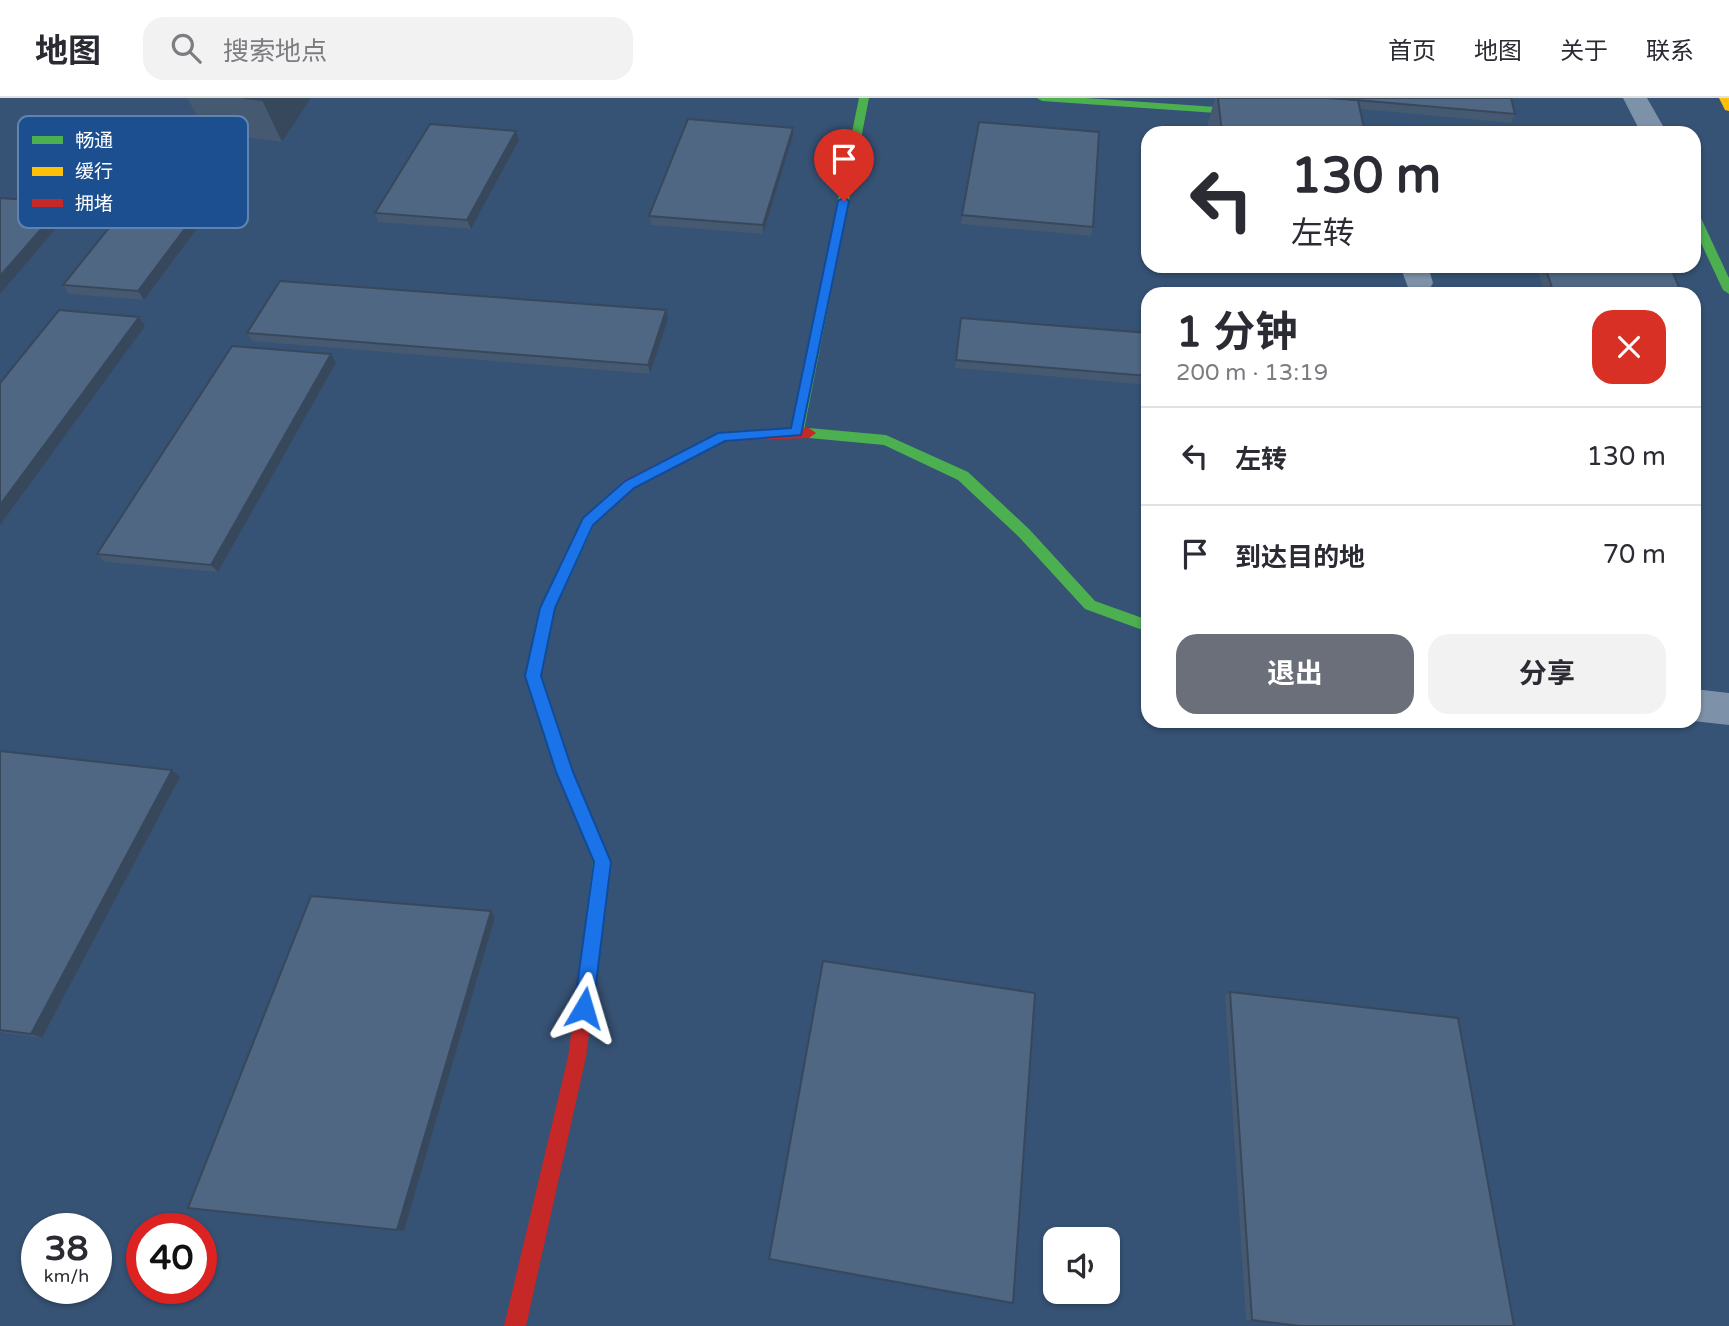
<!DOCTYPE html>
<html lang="zh">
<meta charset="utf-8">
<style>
body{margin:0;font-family:"Varela Round","Noto Sans SC",sans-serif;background:#f2f2f3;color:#2b2b33;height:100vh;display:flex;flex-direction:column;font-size:26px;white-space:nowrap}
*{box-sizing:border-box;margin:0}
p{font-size:23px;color:#7c7c81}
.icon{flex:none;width:38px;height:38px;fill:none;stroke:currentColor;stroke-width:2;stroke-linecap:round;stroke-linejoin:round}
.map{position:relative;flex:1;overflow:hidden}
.panel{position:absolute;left:1141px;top:189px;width:560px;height:441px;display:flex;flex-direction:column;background:#fff;border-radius:21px;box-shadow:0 2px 5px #0004}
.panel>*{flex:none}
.guide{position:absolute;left:1141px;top:28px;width:560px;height:147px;border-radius:21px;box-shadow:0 2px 5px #0004;background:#fff;color:#2b2b33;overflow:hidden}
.tools{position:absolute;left:1043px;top:1129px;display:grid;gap:14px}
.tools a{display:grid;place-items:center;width:77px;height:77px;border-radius:14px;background:#fff;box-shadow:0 2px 5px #0004;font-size:35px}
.speed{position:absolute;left:21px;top:1115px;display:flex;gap:14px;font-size:35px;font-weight:700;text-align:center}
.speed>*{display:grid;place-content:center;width:91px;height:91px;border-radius:50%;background:#fff;box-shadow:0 2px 5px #0004;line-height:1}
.speed small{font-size:18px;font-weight:400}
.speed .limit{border:10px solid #d22;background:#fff;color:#111}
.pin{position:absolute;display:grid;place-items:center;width:60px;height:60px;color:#fff;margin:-72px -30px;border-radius:50% 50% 50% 0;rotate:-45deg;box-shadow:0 0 7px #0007}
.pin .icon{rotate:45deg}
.me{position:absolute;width:77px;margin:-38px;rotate:7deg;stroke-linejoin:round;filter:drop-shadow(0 0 5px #0008)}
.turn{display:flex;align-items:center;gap:24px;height:147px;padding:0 35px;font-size:32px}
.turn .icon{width:91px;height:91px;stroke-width:2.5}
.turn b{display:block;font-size:49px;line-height:60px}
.round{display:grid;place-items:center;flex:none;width:74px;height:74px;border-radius:21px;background:#f2f2f3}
.headline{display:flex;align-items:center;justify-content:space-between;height:119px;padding:0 35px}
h1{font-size:42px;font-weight:700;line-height:52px}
.button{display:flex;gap:14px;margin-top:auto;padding:14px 35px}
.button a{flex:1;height:80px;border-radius:21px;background:#6b6f79;color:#fff;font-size:28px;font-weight:700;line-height:80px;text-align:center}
.button a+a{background:#f2f2f3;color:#2b2b33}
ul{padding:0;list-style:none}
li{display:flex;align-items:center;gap:21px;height:98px;padding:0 35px;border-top:2px solid #e1e1e2}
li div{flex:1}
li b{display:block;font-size:26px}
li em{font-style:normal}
header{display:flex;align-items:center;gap:42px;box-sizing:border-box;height:98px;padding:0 35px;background:#fff;border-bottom:2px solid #e1e1e2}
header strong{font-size:33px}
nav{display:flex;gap:38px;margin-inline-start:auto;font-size:24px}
.search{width:490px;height:63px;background:#f2f2f3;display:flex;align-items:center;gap:18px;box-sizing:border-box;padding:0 24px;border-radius:21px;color:#7c7c81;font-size:26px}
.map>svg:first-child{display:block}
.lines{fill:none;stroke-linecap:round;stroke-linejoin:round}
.street{fill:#7d92a8;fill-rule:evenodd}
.fast{fill:#4caf50;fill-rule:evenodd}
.slow{fill:#ffc107;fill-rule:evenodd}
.jam{fill:#c62828;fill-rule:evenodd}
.wall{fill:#455971}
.shaded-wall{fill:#38485c}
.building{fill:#506783;stroke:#38485c;stroke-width:2}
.route{fill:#1a73e8;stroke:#114b97;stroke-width:2}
.key{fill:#1b4f8f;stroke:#5f84b1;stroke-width:2}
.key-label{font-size:19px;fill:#fff}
</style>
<header>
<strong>地图</strong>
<div class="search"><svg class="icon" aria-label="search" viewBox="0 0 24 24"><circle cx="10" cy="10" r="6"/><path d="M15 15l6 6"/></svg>搜索地点</div>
<nav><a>首页</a><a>地图</a><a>关于</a><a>联系</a></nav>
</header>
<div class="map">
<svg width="1729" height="1228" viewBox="0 0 1729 1228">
<rect width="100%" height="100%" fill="#365274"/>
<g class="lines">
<g class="street">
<path d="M1623 0H1647L1667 35H1641Z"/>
<path d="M1400 168H1428L1433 185 1429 192 1419 194 1409 192Z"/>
<path d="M1694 591 1729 595V627L1693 623Z"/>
</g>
<g class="fast">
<path d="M859 0H869L804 332 809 330 886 337 968 374 1029 431 1095 503 1148 522V534L1085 511 1019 439 958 382 884 347 809 340 803 335 797 339 790 334Z"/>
<path d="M1037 0H1086L1231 10 1347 35H1326L1231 16 1042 3Z"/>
<path d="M1694 115 1700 118 1729 180V196L1723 192 1694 130Z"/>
<path d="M589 418 596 423 555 511 541 578 573 674 611 764 596 883 593 889 587 892 581 889 578 883 593 764 557 674 525 578 541 511 582 423Z"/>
</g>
<path class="slow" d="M1719 0H1729V13L1725 12Z"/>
<g class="jam">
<path d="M809 330 816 335 809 340 725 343 634 390 594 427 589 428 582 423 624 382 718 335Z"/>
<path d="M587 874 593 877 596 883 586 959 526 1228H504L568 959 578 883 581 877Z"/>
</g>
</g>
<g class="wall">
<path d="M187 0H311L282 44 206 34Z"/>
<path d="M1215 0H1511L1515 16 1511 25 1360 11 1365 35H1205Z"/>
<path d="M793 38 763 136 651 127 649 118Z"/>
<path d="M519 42 471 131 378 124 375 115Z"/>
<path d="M213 109 144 202 69 196 63 187Z"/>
<path d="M962 117 1093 129 1091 138 961 126Z"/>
<path d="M1536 168H1670L1682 196H1545Z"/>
<path d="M961 220 1148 235V287L955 270Z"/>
<path d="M668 221 650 276 252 243 247 235Z"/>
<path d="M336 265 218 474 105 464 97 456Z"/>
<path d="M0 653 172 672 180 679 42 940 0 934Z"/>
<path d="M495 819 404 1133 188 1110Z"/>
<path d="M1230 894 1514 1228H1294L1246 1222 1225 898Z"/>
<path d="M769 1161 1013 1205H1011Z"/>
</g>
<g class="shaded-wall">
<path d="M263 0H311L282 44 262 2Z"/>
<path d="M793 30V38L763 136V127Z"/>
<path d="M516 33 519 42 471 131 467 122Z"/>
<path d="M208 100 213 109 144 202 138 193Z"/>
<path d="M64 105 70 114 0 196V178Z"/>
<path d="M666 212 668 221 650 276 648 267Z"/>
<path d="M139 219 145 228 0 427V407Z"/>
<path d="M331 256 336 265 218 474 211 467Z"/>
<path d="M172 672 180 679 42 940 31 936Z"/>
<path d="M491 813 495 819 404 1133 397 1132Z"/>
</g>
<g class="building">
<path d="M243 0H263L262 2Z"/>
<path d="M1218 0H1327L1358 2 1365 35H1222Z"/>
<path d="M1334 0H1511L1515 16Z"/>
<path d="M688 21 793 30 763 127 649 118Z"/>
<path d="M979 24 1099 34 1093 129 962 117Z"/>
<path d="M430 26 516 33 467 122 375 115Z"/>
<path d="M137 95 208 100 138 193 63 187Z"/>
<path d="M0 100 64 105 0 178Z"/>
<path d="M1545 168H1670L1682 196H1554Z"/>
<path d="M280 183 666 212 648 267 247 235Z"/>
<path d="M59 212 139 219 0 407V285Z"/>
<path d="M961 220 1148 235V278L956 262Z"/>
<path d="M232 248 331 256 211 467 97 456Z"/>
<path d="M0 653 172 672 31 936 0 932Z"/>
<path d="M311 798 491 813 397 1132 188 1110Z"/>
<path d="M823 863 1035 895 1013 1205 769 1161Z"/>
<path d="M1230 894 1458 920 1514 1228H1300L1252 1222Z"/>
</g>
<path class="route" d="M844 99 849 103 801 337 725 343 634 390 593 427 555 510 541 578 573 674 611 764 593 910 590 917 584 920 577 917 574 910 594 764 556 674 525 578 540 510 583 420 625 383 718 335 791 330 838 103Z"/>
<rect x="18" y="18" width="230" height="112" rx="10" class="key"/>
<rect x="32" y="38" width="31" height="8" fill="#4caf50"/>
<rect x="32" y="69" width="31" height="9" fill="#ffc107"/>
<rect x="32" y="101" width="31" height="8" fill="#c62828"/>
<g class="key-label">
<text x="75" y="49">畅通</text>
<text x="75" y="80">缓行</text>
<text x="75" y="112">拥堵</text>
</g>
</svg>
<div class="tools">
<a><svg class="icon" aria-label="sound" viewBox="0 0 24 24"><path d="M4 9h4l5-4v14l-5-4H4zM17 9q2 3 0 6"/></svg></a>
</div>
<div class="speed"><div>38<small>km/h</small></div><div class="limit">40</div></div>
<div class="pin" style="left:844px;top:103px;background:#d93025"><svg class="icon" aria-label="arrive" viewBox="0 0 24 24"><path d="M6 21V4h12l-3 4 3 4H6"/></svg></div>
<svg class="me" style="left:584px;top:910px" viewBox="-20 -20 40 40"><path d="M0-17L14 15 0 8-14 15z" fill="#1a73e8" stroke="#fff" stroke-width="4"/></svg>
<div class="guide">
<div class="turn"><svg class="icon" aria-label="left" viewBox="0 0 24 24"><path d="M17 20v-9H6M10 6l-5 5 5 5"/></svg><div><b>130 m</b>左转</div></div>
</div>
<section class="panel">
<div class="headline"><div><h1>1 分钟</h1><p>200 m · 13:19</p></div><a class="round" style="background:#d93025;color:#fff"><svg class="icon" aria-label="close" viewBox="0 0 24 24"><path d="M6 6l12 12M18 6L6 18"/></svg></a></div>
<ul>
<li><svg class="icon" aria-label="left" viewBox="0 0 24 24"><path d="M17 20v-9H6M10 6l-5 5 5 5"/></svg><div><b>左转</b></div><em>130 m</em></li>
<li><svg class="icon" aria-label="arrive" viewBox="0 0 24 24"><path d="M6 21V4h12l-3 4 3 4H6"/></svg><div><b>到达目的地</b></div><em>70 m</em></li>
</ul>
<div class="button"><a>退出</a><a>分享</a></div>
</section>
</div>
